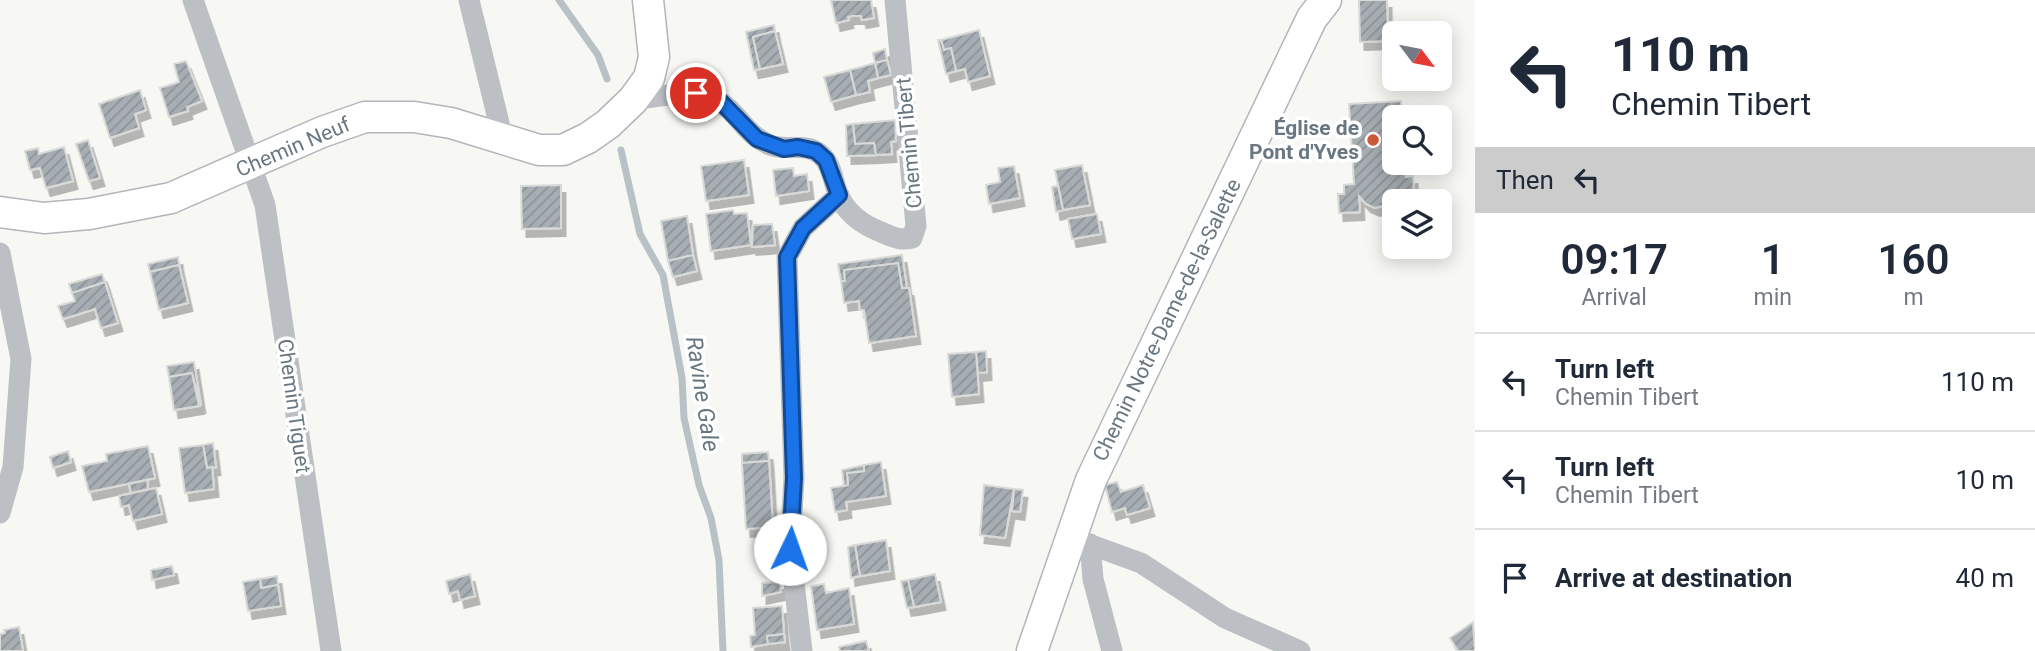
<!DOCTYPE html>
<meta charset="utf-8">
<style>
body{margin:0;font-family:Roboto,sans-serif;background:#f6f6f7;color:#1f2937;height:100vh;display:flex;flex-direction:column;font-size:26px;white-space:nowrap}
*{box-sizing:border-box;margin:0}
p{font-size:23px;color:#747a83}
.icon{flex:none;width:38px;height:38px;fill:none;stroke:currentColor;stroke-width:2;stroke-linecap:round;stroke-linejoin:round}
.map{position:relative;flex:1;overflow:hidden}
.panel{display:flex;flex-direction:column;background:#fff;width:560px}
.panel>*{flex:none}
.banner{background:#fff;color:#1f2937;overflow:hidden}
.needle{width:46px;rotate:122deg}
.controls{position:absolute;left:1382px;top:21px;display:grid;gap:14px}
.controls a{display:grid;place-items:center;width:70px;height:70px;border-radius:10px;background:#fff;box-shadow:0 4px 18px #0003;font-size:35px}
.pin{position:absolute;display:grid;place-items:center;width:60px;height:60px;color:#fff;margin:-30px;border:4px solid #fff;border-radius:50%;box-shadow:0 2px 7px #0007}
.me{position:absolute;width:77px;margin:-38px;rotate:3deg;stroke-linejoin:round;filter:drop-shadow(0 0 5px #0008)}
.turn{display:flex;align-items:center;gap:24px;height:147px;padding:0 21px;font-size:32px}
.turn .icon{width:91px;height:91px;stroke-width:2.5}
.turn b{display:block;font-size:49px;line-height:60px}
.then{display:flex;align-items:center;height:66px;padding:0 21px;background:#0003;gap:14px;font-size:26px}
.eta{display:flex;justify-content:space-evenly;align-items:center;height:119px;text-align:center}
.eta b{font-size:42px;font-weight:600;line-height:49px}
ul{padding:0;list-style:none}
li{display:flex;align-items:center;gap:21px;height:98px;padding:0 21px;border-top:2px solid #e0e1e3}
li div{flex:1}
li b{display:block;font-size:26px}
li em{font-style:normal}
main{display:flex;flex:1;min-height:0}
.map>svg:first-child{display:block}
.lines{fill:none;stroke-linecap:round;stroke-linejoin:round}
.stream{stroke:#b8c2c6;stroke-width:7}
.building{fill:url(#building-hatch);stroke:#d9d9d7;stroke-width:2;filter:url(#shadow)}
.secondary-casing{stroke:#b1b6ba;stroke-width:33}
.street{stroke:#bcc0c4;stroke-width:21}
.secondary{stroke:#fff;stroke-width:30}
.route-casing{stroke:#114b97;stroke-width:18}
.route{stroke:#1a73e8;stroke-width:12}
.poi-dot{fill:#d25c39;stroke:#fff;stroke-width:2.5}
.labels{text-anchor:middle;stroke-width:7;stroke-linejoin:round;paint-order:stroke}
.poi-label{font-size:21px;font-weight:bold;fill:#697782;stroke:#fff;text-anchor:end}
.street-label{font-size:21px;fill:#697782;stroke:#fff}
.water-label{font-size:23px;font-style:italic;fill:#65777f;stroke:#fff}
</style>
<main>
<div class="map">
<svg width="1475" height="651" viewBox="0 0 1475 651">
<defs>
<pattern id="building-hatch" width="6" height="6" patternUnits="userSpaceOnUse" patternTransform="scale(1.75)"><rect width="6" height="6" fill="#a7aeb3"/><path d="M-1 1l2-2M0 6l6-6M5 7l2-2" fill="none" stroke="#8c9297"/></pattern>
<filter id="shadow"><feDropShadow dx="4.5" dy="8" stdDeviation="0" flood-color="#0004"/></filter>
</defs>
<rect width="100%" height="100%" fill="#f7f7f4"/>
<g class="lines">
<g class="stream">
<path d="M559 0 598 55 607 79"/>
<path d="M621 150 640 234 663 275 682 378 684 418 699 485 711 518 719 560 723 651"/>
</g>
</g>
<g class="building">
<path d="M831 0H871L874 18 862 20 861 16H852L848 17 849 20 836 23Z"/>
<path d="M1359 0H1387L1388 41 1360 42Z"/>
<path d="M774 25 775 31 753 37 760 69 754 70 746 32Z"/>
<path d="M979 30 990 76 968 82 965 69 956 71 951 48 944 50 941 40Z"/>
<path d="M775 31 783 64 760 69 753 37Z"/>
<path d="M938 40H941L944 50 951 48 956 71 946 74Z"/>
<path d="M885 49 887 60 875 63 873 53Z"/>
<path d="M887 60 891 75 878 78 875 63Z"/>
<path d="M186 61 202 101 187 107 188 111 169 117 160 88 179 82 174 64Z"/>
<path d="M875 63 878 78 868 81 870 92 856 95 850 70Z"/>
<path d="M850 70 856 95 831 102 824 77Z"/>
<path d="M140 90 146 110 135 114 139 128 110 138 99 104Z"/>
<path d="M1401 101 1402 117H1395V163H1405L1406 177 1413 176 1414 192 1395 194 1386 205 1375 208 1366 204 1359 196 1360 212 1339 213 1338 194H1344V185L1354 184 1349 104Z"/>
<path d="M895 120 896 141 891 142 892 154 876 155 874 143 855 144 853 124Z"/>
<path d="M853 124 855 144 874 143 876 155 847 156 846 125Z"/>
<path d="M88 140 100 178 89 181 76 144Z"/>
<path d="M64 147 73 181 46 188 40 168 30 170 25 151 38 148 39 154Z"/>
<path d="M744 160 749 195 706 201 701 166Z"/>
<path d="M1082 165 1090 205 1063 210 1055 170Z"/>
<path d="M1014 166 1020 198 989 204 986 185 1000 182 998 168Z"/>
<path d="M793 168 794 176 807 174 809 191 776 196 773 170Z"/>
<path d="M561 185V228L522 229 521 186Z"/>
<path d="M1058 186 1063 210 1056 212 1052 187Z"/>
<path d="M733 210 734 214 747 213 751 245 711 251 706 214Z"/>
<path d="M1097 214 1101 234 1072 239 1068 219Z"/>
<path d="M687 216 693 255 668 261 661 221Z"/>
<path d="M772 224 775 245 752 247 753 225Z"/>
<path d="M693 255 697 271 673 277 668 261Z"/>
<path d="M902 255 907 288H902L898 263 844 270 845 281H841L838 264Z"/>
<path d="M178 257 179 265 150 272 148 264Z"/>
<path d="M898 263 902 288H909L916 336 869 343 864 310H860L859 301 844 303 841 281H845L844 270Z"/>
<path d="M179 265 188 303 159 310 150 272Z"/>
<path d="M102 274 105 282 72 293 69 284Z"/>
<path d="M105 282 118 323 101 328 95 309 63 319 58 306 75 301 72 293Z"/>
<path d="M986 351 987 372 978 373 976 352Z"/>
<path d="M976 352 979 394 952 397 948 354Z"/>
<path d="M194 362 201 406 192 373 169 377 167 366Z"/>
<path d="M192 373 199 406 174 410 169 377Z"/>
<path d="M213 443 216 467 207 468 203 445Z"/>
<path d="M203 445 207 468 212 467 214 489 185 493 179 448Z"/>
<path d="M148 446 155 478 89 492 82 466 107 461 106 454Z"/>
<path d="M68 451 71 462 53 468 50 457Z"/>
<path d="M768 452 769 461 742 463V454Z"/>
<path d="M769 461 773 527 746 529 742 463Z"/>
<path d="M881 462 886 496 846 502 847 510 835 512 831 488 848 485 847 473 864 471V465Z"/>
<path d="M864 465V471L847 473 848 485 844 486 842 470Z"/>
<path d="M147 480 148 489 131 493 129 484Z"/>
<path d="M1117 482 1121 492 1143 485 1150 508 1127 515 1125 508 1112 512 1105 485Z"/>
<path d="M984 485 1014 489 1005 538 980 535Z"/>
<path d="M156 488 162 514 133 521 129 505 121 507 119 496Z"/>
<path d="M1014 489 1023 490 1020 512 1012 511Z"/>
<path d="M886 540 890 571 860 576 855 545Z"/>
<path d="M855 545 860 576 851 578 848 547Z"/>
<path d="M172 566 174 575 152 580 151 570Z"/>
<path d="M470 574 475 596 460 600 458 591 449 594 446 581Z"/>
<path d="M935 574 941 602 914 607 908 580Z"/>
<path d="M277 576 278 585 261 588 260 579Z"/>
<path d="M260 579 261 588 278 585 281 606 248 611 243 582Z"/>
<path d="M908 580 914 607 907 608 901 581Z"/>
<path d="M780 582 781 592 762 596V583Z"/>
<path d="M824 584 826 593 849 588 854 624 817 630 811 586Z"/>
<path d="M782 606 784 634 767 636 768 644 751 647 750 636 755 635 753 608Z"/>
<path d="M1473 622 1475 651H1458L1450 638Z"/>
<path d="M19 627 23 651H0V634L5 633 4 630Z"/>
<path d="M784 634 785 642 768 644 767 636Z"/>
<path d="M866 641 869 651H840L839 647Z"/>
</g>
<g class="lines">
<defs>
<g id="secondary">
<path d="M0 212 44 218 89 214 171 198 322 132 365 117H414L451 123 539 150H563L588 138 608 124 633 100 649 78 654 57 648 0"/>
<path d="M1032 651 1091 480 1297 49 1312 18 1326 0"/>
</g>
</defs>
<use href="#secondary" class="secondary-casing"/>
<g class="street">
<path d="M193 0 265 205 331 651"/>
<path d="M469 0 499 123 493 136"/>
<path d="M633 100C666 96 704 84 730 110 744 124 751 137 770 145 787 152 806 141 821 155 832 165 833 181 838 194 846 213 863 225 881 232 893 237 900 241 912 238L916 226 895 0"/>
<path d="M0 253 21 359 13 467 0 513"/>
<path d="M1072 538 1141 563 1225 618 1300 651"/>
<path d="M1090 544 1093 579 1112 651"/>
<path d="M802 651 790 549 794 478 787 257 803 228 839 195"/>
</g>
<use href="#secondary" class="secondary"/>
</g>
<g class="lines">
<defs>
<path id="route" d="M696 93 721 102 757 139 784 149 798 147 816 151 826 160 839 195 803 228 787 257 794 478 790 549"/>
</defs>
<use href="#route" class="route-casing"/>
<use href="#route" class="route"/>
</g>
<circle class="poi-dot" cx="1373" cy="140" r="7"/>
<g class="labels">
<g class="poi-label">
<text x="1359" y="135">Église de<tspan x="1359" dy="24">Pont d'Yves</tspan></text>
</g>
<g class="street-label">
<text transform="translate(909 143) rotate(-95)" y="7">Chemin Tibert</text>
<text transform="translate(293 147) rotate(-23)" y="7">Chemin Neuf</text>
<text transform="translate(1167 320) rotate(-64)" y="7">Chemin Notre-Dame-de-la-Salette</text>
<text transform="translate(294 406) rotate(82)" y="7">Chemin Tiguet</text>
</g>
<g class="water-label">
<text transform="translate(703 394) rotate(81)" y="8">Ravine Gale</text>
</g>
</g>
</svg>
<div class="controls">
<a><svg class="needle" viewBox="-14 -14 28 28"><path d="M0-13l5 13h-10z" fill="#e53935"/><path d="M0 13l5-13h-10z" fill="#747a83"/></svg></a>
<a><svg class="icon" aria-label="search" viewBox="0 0 24 24"><circle cx="10" cy="10" r="6"/><path d="M15 15l6 6"/></svg></a>
<a><svg class="icon" aria-label="layers" viewBox="0 0 24 24"><path d="M12 4l9 5-9 5-9-5zM3 14l9 5 9-5"/></svg></a>
</div>
<div class="pin" style="left:696px;top:93px;background:#d93025"><svg class="icon" aria-label="arrive" viewBox="0 0 24 24"><path d="M6 21V4h12l-3 4 3 4H6"/></svg></div>
<svg class="me" style="left:790px;top:549px" viewBox="-20 -20 40 40"><circle r="19" fill="#fff"/><path d="M0-13L10 11 0 6-10 11z" fill="#1a73e8"/></svg>
</div>
<section class="panel">
<div class="banner">
<div class="turn"><svg class="icon" aria-label="left" viewBox="0 0 24 24"><path d="M17 20v-9H6M10 6l-5 5 5 5"/></svg><div><b>110 m</b>Chemin Tibert</div></div>
<div class="then">Then<svg class="icon" aria-label="left" viewBox="0 0 24 24"><path d="M17 20v-9H6M10 6l-5 5 5 5"/></svg></div>
</div>
<div class="eta">
<div><b>09:17</b><p>Arrival</p></div>
<div><b>1</b><p>min</p></div>
<div><b>160</b><p>m</p></div>
</div>
<ul>
<li><svg class="icon" aria-label="left" viewBox="0 0 24 24"><path d="M17 20v-9H6M10 6l-5 5 5 5"/></svg><div><b>Turn left</b><p>Chemin Tibert</p></div><em>110 m</em></li>
<li><svg class="icon" aria-label="left" viewBox="0 0 24 24"><path d="M17 20v-9H6M10 6l-5 5 5 5"/></svg><div><b>Turn left</b><p>Chemin Tibert</p></div><em>10 m</em></li>
<li><svg class="icon" aria-label="arrive" viewBox="0 0 24 24"><path d="M6 21V4h12l-3 4 3 4H6"/></svg><div><b>Arrive at destination</b></div><em>40 m</em></li>
</ul>
</section>
</main>
